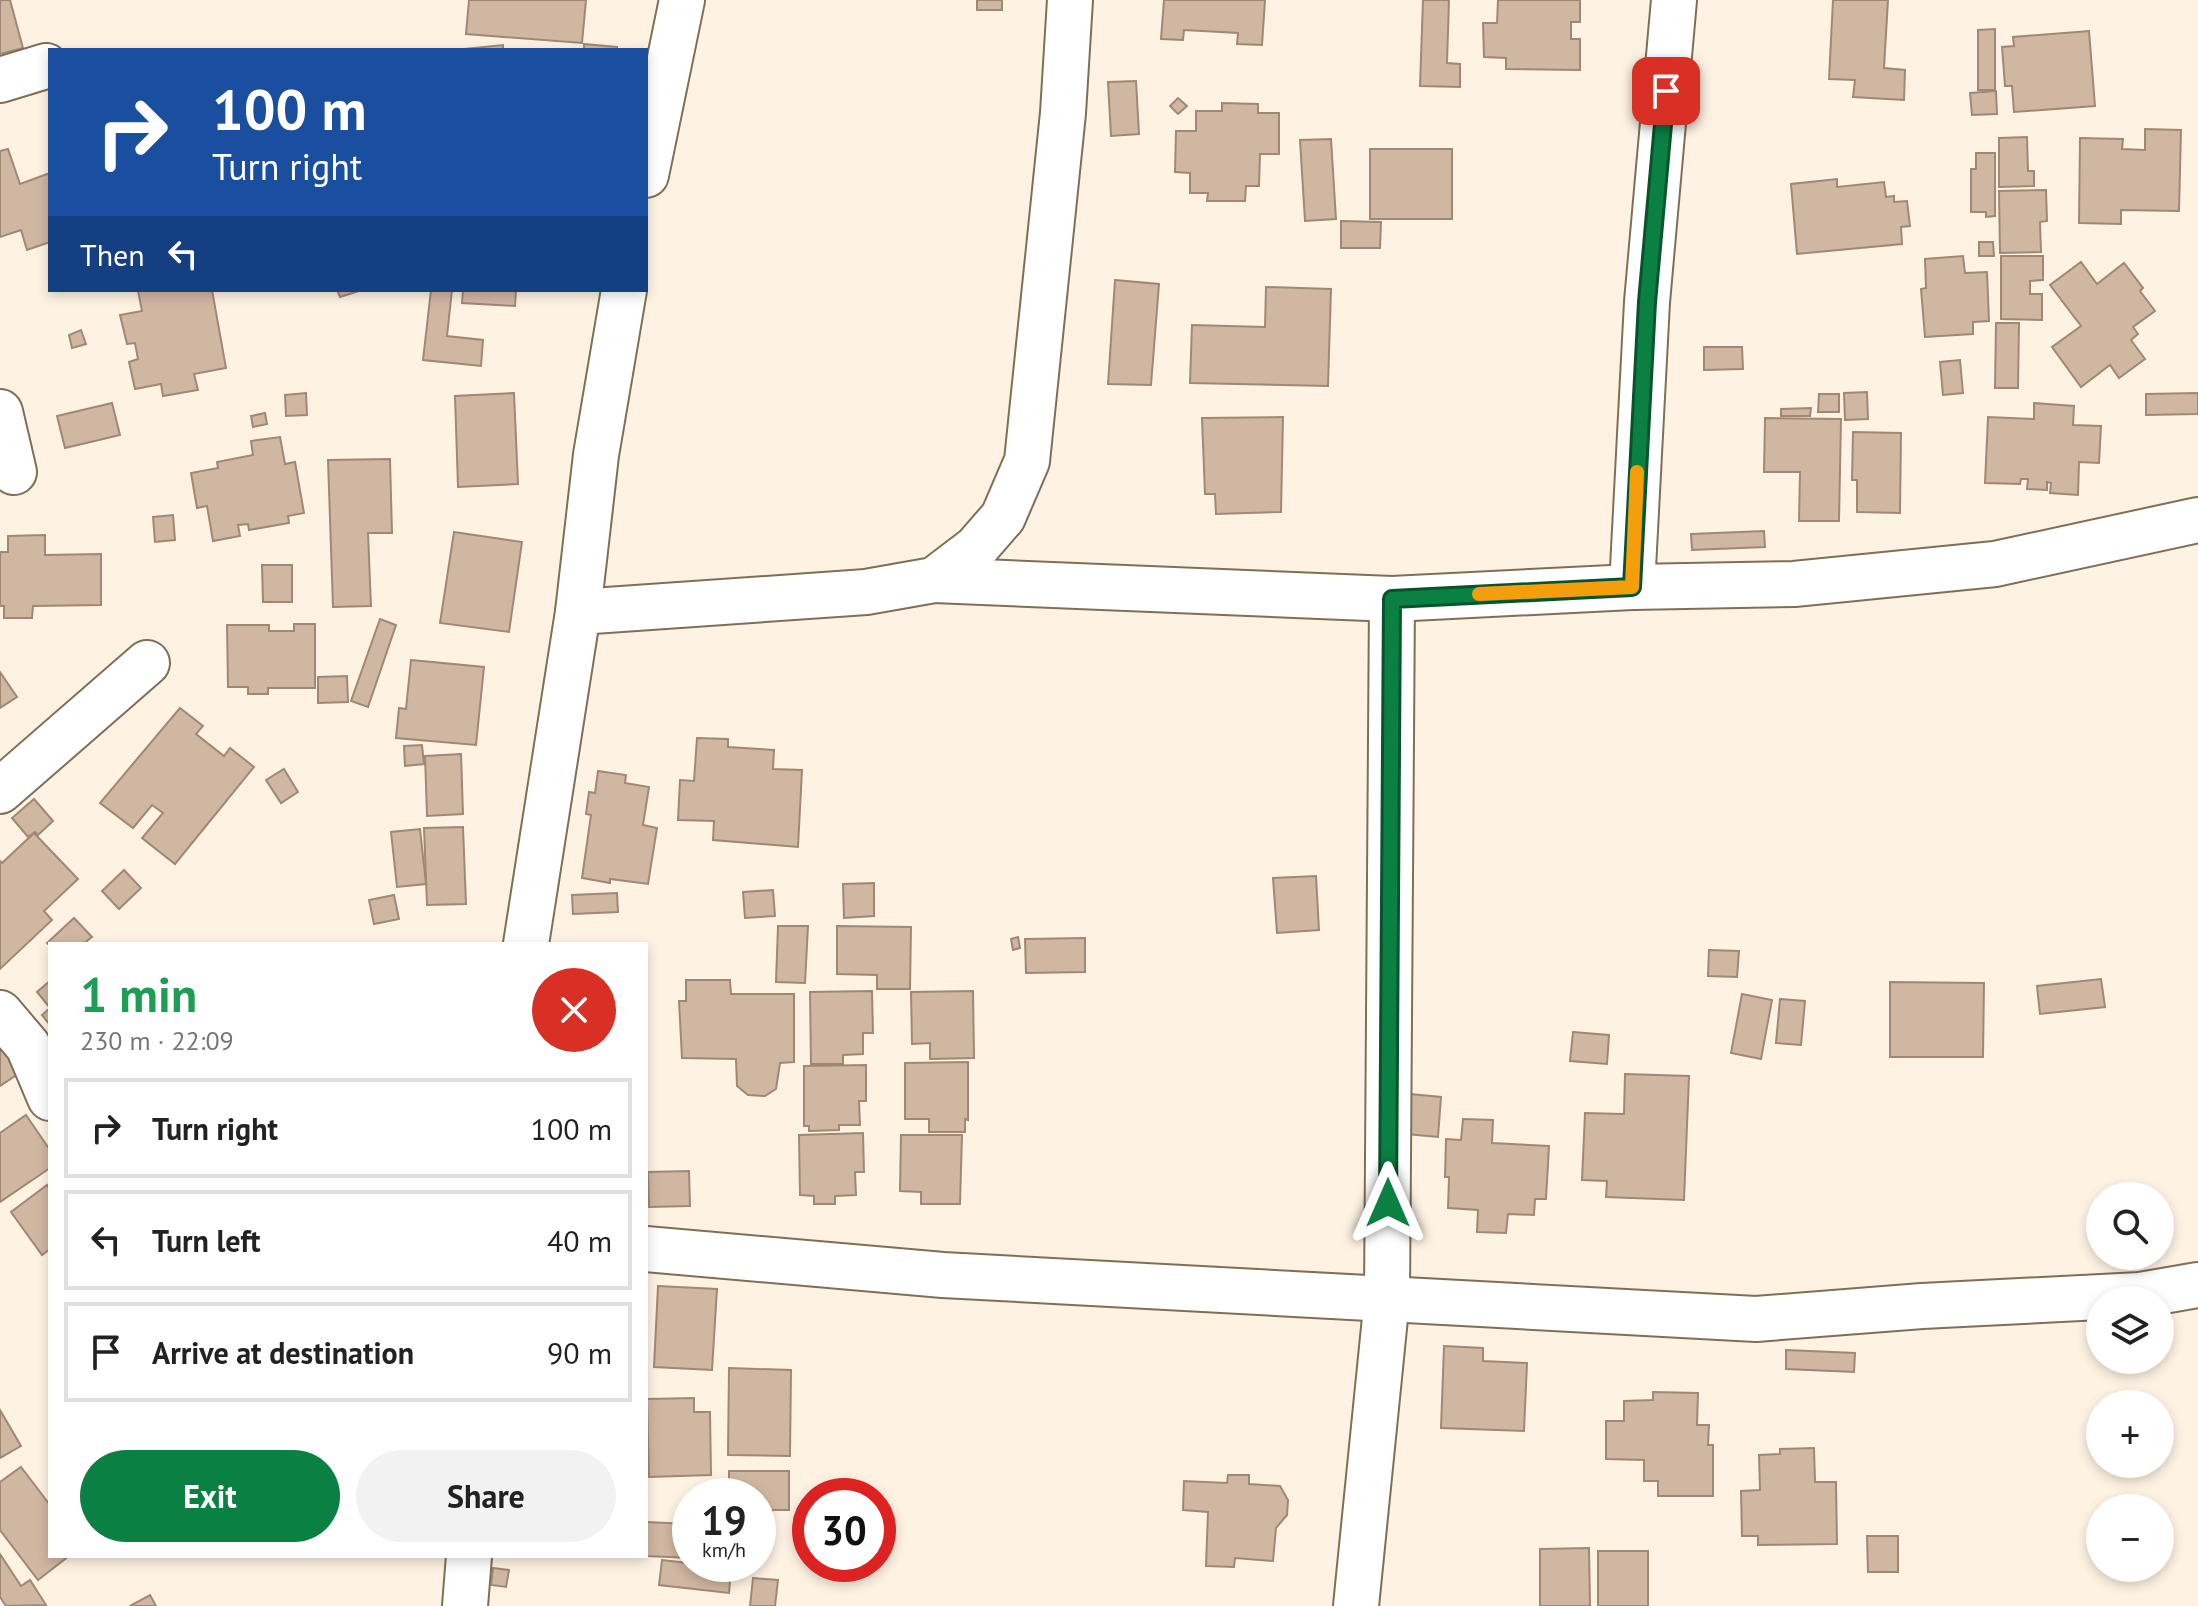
<!DOCTYPE html>
<meta charset="utf-8">
<style>
body{margin:0;font-family:"PT Sans",sans-serif;background:#f2f2f2;color:#222;height:100vh;display:flex;flex-direction:column;font-size:30px;white-space:nowrap}
*{box-sizing:border-box;margin:0}
p{font-size:26px;color:#767676}
.icon{flex:none;width:44px;height:44px;fill:none;stroke:currentColor;stroke-width:2;stroke-linecap:round;stroke-linejoin:round}
.map{position:relative;flex:1;overflow:hidden}
.drawer{position:absolute;left:48px;top:942px;width:600px;height:616px;display:flex;flex-direction:column;background:#fff;border-radius:0px;box-shadow:0 4px 12px #0003}
.drawer>*{flex:none}
.guide{position:absolute;left:48px;top:48px;width:600px;height:244px;border-radius:0px;box-shadow:0 4px 12px #0003;background:#1a4fa0;color:#fff;overflow:hidden}
.controls{position:absolute;left:2086px;top:1182px;display:grid;gap:16px}
.controls a{display:grid;place-items:center;width:88px;height:88px;border-radius:50%;background:#fff;box-shadow:0 4px 12px #0003;font-size:40px}
.speed{position:absolute;left:672px;top:1478px;display:flex;gap:16px;font-size:40px;font-weight:700;text-align:center}
.speed>*{display:grid;place-content:center;width:104px;height:104px;border-radius:50%;background:#fff;box-shadow:0 4px 12px #0003;line-height:1}
.speed small{font-size:20px;font-weight:400}
.speed .limit{border:12px solid #d22;background:#fff;color:#111}
.pin{position:absolute;display:grid;place-items:center;width:68px;height:68px;color:#fff;margin:-34px;border-radius:16px;box-shadow:0 4px 12px #0006}
.me{position:absolute;width:88px;margin:-44px;rotate:0deg;stroke-linejoin:round;filter:drop-shadow(0 0 6px #0008)}
.turn{display:flex;align-items:center;gap:28px;height:168px;padding:0 32px;font-size:36px}
.turn .icon{width:104px;height:104px;stroke-width:2.5}
.turn b{display:block;font-size:56px;line-height:68px}
.then{display:flex;align-items:center;height:76px;padding:0 32px;background:#0003;gap:16px;font-size:30px}
.round{display:grid;place-items:center;flex:none;width:84px;height:84px;border-radius:42px;background:#f2f2f2}
.summary{display:flex;align-items:center;justify-content:space-between;height:136px;padding:0 32px}
h1{font-size:48px;font-weight:700;line-height:60px;color:#1e9e55}
.action{display:flex;gap:16px;margin-top:auto;padding:16px 32px}
.action a{flex:1;height:92px;border-radius:48px;background:#0b8043;color:#fff;font-size:32px;font-weight:700;line-height:92px;text-align:center}
.action a+a{background:#f2f2f2;color:#222}
ul{padding:0;list-style:none}
li{display:flex;align-items:center;gap:24px;height:100px;margin:0 16px 12px;padding:0 16px;border:4px solid #e0e0e0;border-radius:0px}
li div{flex:1}
li b{display:block;font-size:30px}
li em{font-style:normal}
.map>svg:first-child{display:block}
.building{fill:#d0b7a2;stroke:#a08875;stroke-width:2}
.lines{fill:none;stroke-linecap:round;stroke-linejoin:round}
.street-casing{stroke:#7f6f57;stroke-width:48}
.street{stroke:#fff;stroke-width:44}
.route-casing{stroke:#07532c;stroke-width:20}
.route{stroke:#0b8043;stroke-width:14}
.slow{stroke:#f59e0b;stroke-width:14}
</style>
<div class="map">
<svg width="2198" height="1606" viewBox="0 0 2198 1606">
<rect width="100%" height="100%" fill="#fef3e3"/>
<g class="building">
<path d="M0 0H10L23 48 0 54Z"/>
<path d="M469 0H586L582 43 466 34Z"/>
<rect x="977" y="0" width="25" height="10"/>
<path d="M1164 0H1265L1262 45 1237 44 1238 33 1184 30 1183 40 1161 39Z"/>
<path d="M1423 0H1449L1447 63 1460 64V87L1420 86Z"/>
<path d="M1498 0H1580V22H1571V39H1580V70L1506 69V58L1484 57 1483 23H1497Z"/>
<path d="M1833 0H1888L1884 68 1905 70 1904 100 1853 97 1855 80 1829 79Z"/>
<path d="M1995 29V90H1978V30Z"/>
<path d="M2089 31 2095 106 2014 112 2012 86H2005L2002 47 2014 46 2013 37Z"/>
<path d="M584 44 617 47V50H584Z"/>
<path d="M503 45V50H454Z"/>
<path d="M1136 81 1139 134 1111 136 1108 82Z"/>
<path d="M1996 91 1997 114 1972 115 1970 93Z"/>
<path d="M1178 98 1187 106 1178 114 1170 106Z"/>
<path d="M1222 103 1258 104V113H1279V154H1260L1259 186H1246L1245 201H1207L1208 193H1190V173L1175 172 1176 131H1196V111H1222Z"/>
<path d="M2145 129 2181 130 2179 211 2121 210V224L2079 223 2080 138 2123 139 2122 149 2145 150Z"/>
<path d="M2027 137 2028 171H2034V186L1999 187V138Z"/>
<path d="M1331 139 1336 219 1305 221 1300 140Z"/>
<path d="M8 149 20 184 50 173V242L27 250 21 230 0 237V151Z"/>
<rect x="1370" y="149" width="82" height="70"/>
<path d="M1976 153H1995V216L1986 217V212H1971V169H1976Z"/>
<path d="M1837 179V187L1884 182 1886 197 1894 196V202L1907 201 1910 226 1901 227 1902 244 1797 254 1791 184Z"/>
<path d="M2046 190 2047 221 2040 222 2041 252 2000 253 1999 191Z"/>
<path d="M1341 221 1381 222 1380 248H1341Z"/>
<path d="M1979 242H1993L1994 256H1979Z"/>
<path d="M1963 256 1965 273 1987 272 1989 321 1973 322V334L1925 337 1921 289 1926 288 1925 259Z"/>
<path d="M2001 256H2043V280L2030 281V294H2042V320L2001 319Z"/>
<path d="M2081 262 2097 284 2124 263 2143 288 2140 291 2155 311 2133 327 2138 334 2131 340 2145 359 2119 378 2110 365 2081 387 2052 347 2081 326 2050 285Z"/>
<path d="M1115 280 1159 284 1151 385 1108 384Z"/>
<path d="M1266 287 1331 289 1328 386 1190 383 1192 325 1265 327Z"/>
<path d="M212 290 226 368 194 374 198 390 163 396 161 384 135 389 129 362 138 359 135 343 127 344 120 315 142 311 138 291Z"/>
<path d="M337 290H362L340 297Z"/>
<path d="M431 290H452L447 336 483 340 481 366 423 360Z"/>
<path d="M463 290H516L515 306 462 303Z"/>
<path d="M1996 323H2019L2018 388H1995Z"/>
<path d="M81 330 86 344 72 348 69 335Z"/>
<path d="M1704 347H1742L1743 369 1704 370Z"/>
<path d="M1960 360 1963 393 1943 395 1940 362Z"/>
<path d="M1867 392 1868 419 1845 420 1844 393Z"/>
<path d="M306 393 307 415 286 416 285 395Z"/>
<path d="M514 393 518 484 458 487 455 396Z"/>
<path d="M2198 393V414L2146 415V394Z"/>
<path d="M1819 394H1839V412H1818Z"/>
<path d="M112 403 120 435 65 448 57 416Z"/>
<path d="M2034 403 2074 406 2073 425 2101 426 2099 463 2079 462 2078 495 2050 493 2051 483 2047 482V490L2027 489 2028 479H2021L2020 484 1985 483 1988 417 2034 419Z"/>
<path d="M1811 408 1810 416H1781V409Z"/>
<path d="M265 413 267 424 253 427 251 416Z"/>
<path d="M1283 417 1281 512 1216 514 1215 494H1205L1202 418Z"/>
<path d="M1765 418 1841 419 1839 521H1799L1800 472H1764Z"/>
<path d="M1853 432 1901 433 1900 513 1857 512V480H1852Z"/>
<path d="M280 437 285 464 295 462 304 513 288 516 289 523 249 530 248 524 238 525 240 536 213 541 207 506 197 508 191 473 218 468 217 462 253 455 251 441Z"/>
<path d="M390 459 392 533H368L371 606 333 607 328 460Z"/>
<path d="M173 515 175 540 155 542 153 517Z"/>
<path d="M1764 531 1765 547 1692 550 1691 534Z"/>
<path d="M454 532 522 542 509 632 440 623Z"/>
<path d="M45 535V555L101 554V605L33 606 32 618H4V606H0V552H8V536Z"/>
<path d="M262 565H292V602H263Z"/>
<path d="M380 619 396 625 368 707 351 701Z"/>
<path d="M294 624H315V688H268V694H248V687H228L227 625H269V631H294Z"/>
<path d="M411 660 484 667 476 745 396 738 399 708 406 709Z"/>
<path d="M0 672 17 697 0 708Z"/>
<path d="M347 676 348 702 318 703V677Z"/>
<path d="M180 708 203 726 196 734 224 756 230 748 254 767 175 864 142 838 163 813 152 805 133 828 100 803Z"/>
<path d="M697 738 728 739V747L774 750 773 769 802 770 798 847 713 840 714 821 678 820 680 780 694 781Z"/>
<path d="M422 745 424 764 405 766 404 746Z"/>
<path d="M461 754 463 814 427 816 425 756Z"/>
<path d="M284 769 298 792 281 803 266 780Z"/>
<path d="M598 771 626 775 625 783 649 787 643 825 657 828 648 884 610 879V883L582 878 591 815 586 814 589 792 595 793Z"/>
<path d="M34 799 53 821 38 835 35 832 28 837 12 818Z"/>
<path d="M463 827 466 904 427 905 424 828Z"/>
<path d="M420 829 426 884 397 887 391 832Z"/>
<path d="M34 833 78 879 44 911 52 920 0 969V861L2 863Z"/>
<path d="M124 870 141 888 119 909 102 891Z"/>
<path d="M1316 876 1319 930 1277 933 1273 878Z"/>
<path d="M874 883V916L844 918 843 884Z"/>
<path d="M773 890 775 916 745 918 743 892Z"/>
<path d="M617 893 618 912 573 914 572 895Z"/>
<path d="M394 895 399 919 374 924 369 900Z"/>
<path d="M74 918 92 937 83 944H50V946L47 943Z"/>
<path d="M778 926H808L805 983 776 982Z"/>
<path d="M837 926 911 927 910 989H877V975L837 974Z"/>
<path d="M1018 937 1020 948 1013 950 1011 939Z"/>
<path d="M1085 938V972L1026 973 1025 939Z"/>
<path d="M1709 950 1739 951 1737 977 1708 976Z"/>
<path d="M2101 979 2105 1007 2040 1014 2037 986Z"/>
<path d="M686 980H730L731 994H794V1062L780 1063 776 1089 765 1096 748 1095 737 1086 736 1059 682 1058 679 1001H686Z"/>
<path d="M50 981V1025L42 1015 50 1008 37 992Z"/>
<path d="M1890 982 1984 983 1983 1057H1890Z"/>
<path d="M872 991 873 1033H863V1054L843 1055V1064H811L810 992Z"/>
<path d="M973 991 974 1058 930 1059V1043L912 1044 911 992Z"/>
<path d="M1742 994 1772 1000 1761 1059 1731 1053Z"/>
<path d="M1780 999 1805 1001 1801 1045 1776 1043Z"/>
<path d="M1573 1032 1609 1035 1607 1064 1570 1061Z"/>
<path d="M0 1041 21 1072 0 1086Z"/>
<path d="M968 1062V1120L965 1119V1132H929V1119H905V1063Z"/>
<path d="M866 1065V1101H859L860 1125H839V1130L809 1131V1126H804V1066Z"/>
<path d="M1625 1074 1689 1076 1684 1200 1606 1197 1607 1181 1582 1180 1585 1113 1624 1114Z"/>
<path d="M1410 1094 1441 1097 1438 1137 1406 1134Z"/>
<path d="M26 1115 50 1150V1168L0 1202V1133Z"/>
<path d="M1463 1119 1493 1120 1492 1143 1549 1146 1546 1199H1535L1534 1215 1508 1214 1506 1233 1477 1232 1478 1210 1448 1208 1449 1177H1445L1446 1139 1461 1140Z"/>
<path d="M863 1133 864 1172H855L856 1195 835 1196V1204H814V1196L800 1195 799 1135Z"/>
<path d="M901 1135H962L960 1204H921V1192L900 1191Z"/>
<path d="M689 1171 690 1206 649 1207 648 1172Z"/>
<path d="M47 1185 50 1190V1249L42 1255 11 1212Z"/>
<path d="M658 1286 717 1289 712 1370 654 1367Z"/>
<path d="M1444 1346 1483 1348V1361L1527 1363 1524 1431 1441 1428Z"/>
<path d="M1786 1350 1855 1353 1854 1372 1786 1369Z"/>
<path d="M729 1368 791 1370 790 1456 728 1455Z"/>
<path d="M1653 1392 1698 1393 1697 1425H1709L1708 1445H1713V1496H1658V1481H1644V1460L1606 1459V1421H1624V1401L1653 1400Z"/>
<path d="M694 1398V1412H710L711 1475 649 1477 647 1399Z"/>
<path d="M0 1410 21 1446 0 1458Z"/>
<path d="M1814 1448 1815 1482H1836L1837 1544 1758 1545V1536H1742L1741 1491 1760 1490 1759 1455 1780 1454V1449Z"/>
<path d="M21 1467 50 1505V1556H69L38 1580 0 1530V1482Z"/>
<path d="M729 1471H789V1510H772V1527H758V1496H729Z"/>
<path d="M1228 1475H1249V1484L1280 1486 1288 1500 1287 1515 1276 1528 1273 1561 1235 1558 1234 1567 1206 1566 1208 1512 1183 1510 1184 1481 1227 1483Z"/>
<path d="M646 1522 690 1524V1558L646 1556Z"/>
<path d="M1867 1536H1898V1572H1868Z"/>
<path d="M1589 1548 1590 1606H1540V1549Z"/>
<rect x="1598" y="1551" width="50" height="55"/>
<path d="M0 1554 21 1586 30 1580 46 1605 6 1606 0 1597Z"/>
<path d="M662 1560 731 1568 729 1593 659 1585Z"/>
<path d="M493 1568 509 1570 506 1587 491 1585Z"/>
<path d="M753 1578 778 1580 775 1606H750Z"/>
<path d="M150 1595 156 1606H130Z"/>
</g>
<g class="lines">
<defs>
<g id="street">
<path d="M0 80 46 66"/>
<path d="M646 175 682 0"/>
<path d="M0 412 14 472"/>
<path d="M934 580 1392 599 1632 587 1794 584 1995 564 2198 520"/>
<path d="M1632 587 1647 302 1674 0"/>
<path d="M578 612 596 455 624 290"/>
<path d="M0 791 147 663"/>
<path d="M526 944 578 612 866 592 934 580 976 548 1003 517 1027 461 1063 113 1070 0"/>
<path d="M0 1013 28 1046 50 1098"/>
<path d="M646 1249 943 1275 1756 1319 1922 1306 2140 1295 2198 1285"/>
<path d="M465 1606 469 1556"/>
<path d="M1356 1606 1387 1298 1392 599"/>
</g>
</defs>
<use href="#street" class="street-casing"/>
<use href="#street" class="street"/>
</g>
<g class="lines">
<defs>
<path id="route" d="M1388 1203 1392 599 1632 587 1647 302 1666 91"/>
</defs>
<use href="#route" class="route-casing"/>
<use href="#route" class="route"/>
<path class="slow" d="M1479 594 1632 587 1637 472"/>
</g>
</svg>
<div class="controls">
<a><svg class="icon" aria-label="search" viewBox="0 0 24 24"><circle cx="10" cy="10" r="6"/><path d="M15 15l6 6"/></svg></a>
<a><svg class="icon" aria-label="layers" viewBox="0 0 24 24"><path d="M12 4l9 5-9 5-9-5zM3 14l9 5 9-5"/></svg></a>
<a>+</a>
<a>−</a>
</div>
<div class="speed"><div>19<small>km/h</small></div><div class="limit">30</div></div>
<div class="pin" style="left:1666px;top:91px;background:#d93025"><svg class="icon" aria-label="arrive" viewBox="0 0 24 24"><path d="M6 21V4h12l-3 4 3 4H6"/></svg></div>
<svg class="me" style="left:1388px;top:1203px" viewBox="-20 -20 40 40"><path d="M0-17L14 15 0 8-14 15z" fill="#0b8043" stroke="#fff" stroke-width="4"/></svg>
<div class="guide">
<div class="turn"><svg class="icon" aria-label="right" viewBox="0 0 24 24"><path d="M7 20v-9h11M14 6l5 5-5 5"/></svg><div><b>100 m</b>Turn right</div></div>
<div class="then">Then<svg class="icon" aria-label="left" viewBox="0 0 24 24"><path d="M17 20v-9H6M10 6l-5 5 5 5"/></svg></div>
</div>
<section class="drawer">
<div class="summary"><div><h1>1 min</h1><p>230 m · 22:09</p></div><a class="round" style="background:#d93025;color:#fff"><svg class="icon" aria-label="close" viewBox="0 0 24 24"><path d="M6 6l12 12M18 6L6 18"/></svg></a></div>
<ul>
<li><svg class="icon" aria-label="right" viewBox="0 0 24 24"><path d="M7 20v-9h11M14 6l5 5-5 5"/></svg><div><b>Turn right</b></div><em>100 m</em></li>
<li><svg class="icon" aria-label="left" viewBox="0 0 24 24"><path d="M17 20v-9H6M10 6l-5 5 5 5"/></svg><div><b>Turn left</b></div><em>40 m</em></li>
<li><svg class="icon" aria-label="arrive" viewBox="0 0 24 24"><path d="M6 21V4h12l-3 4 3 4H6"/></svg><div><b>Arrive at destination</b></div><em>90 m</em></li>
</ul>
<div class="action"><a>Exit</a><a>Share</a></div>
</section>
</div>
